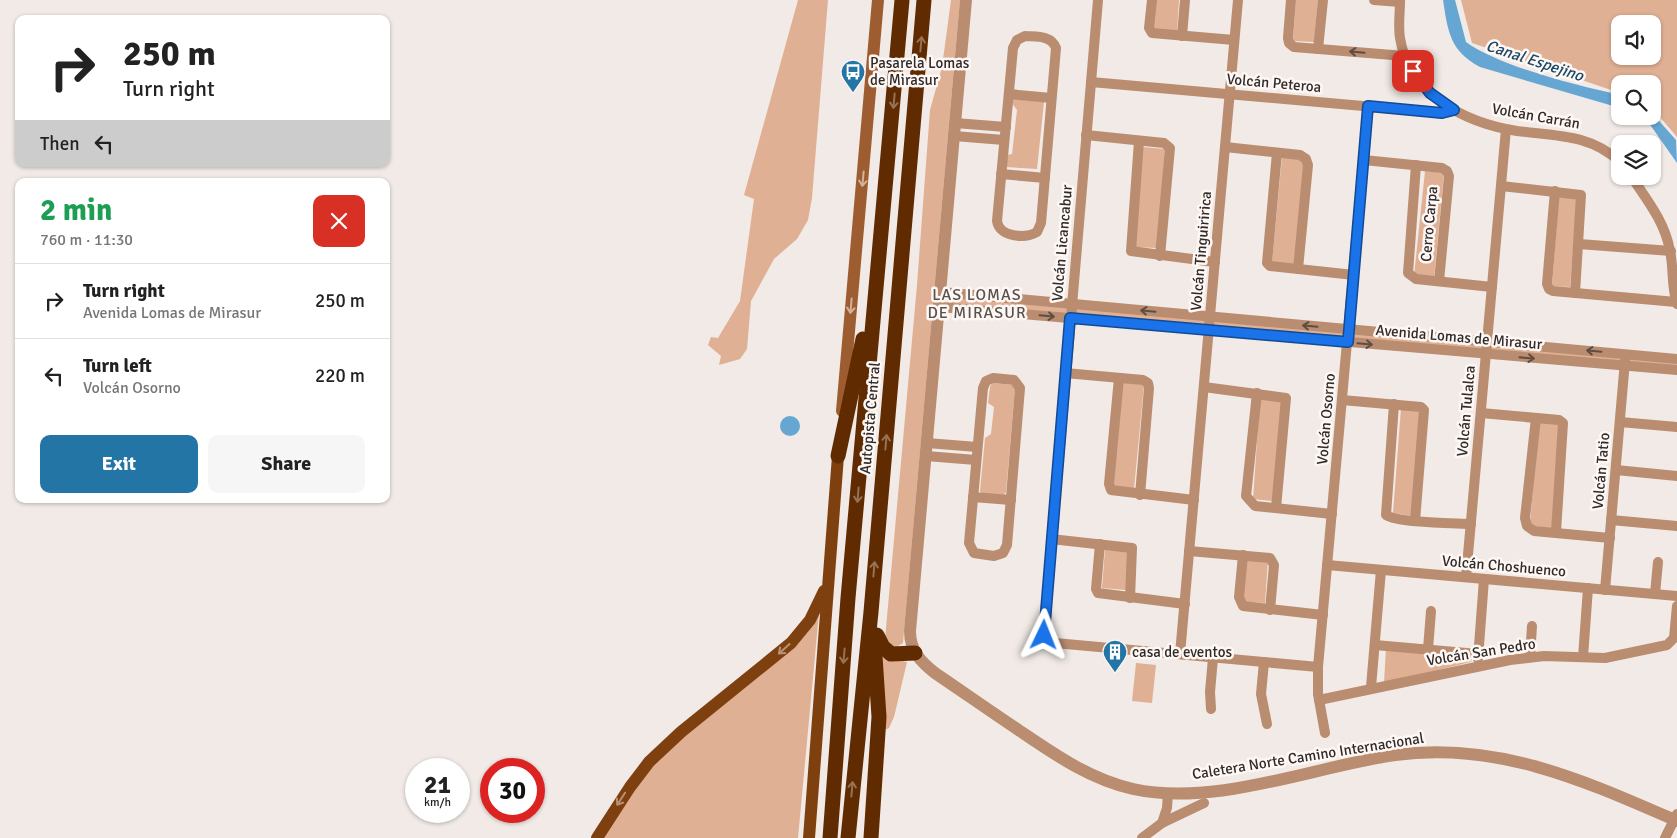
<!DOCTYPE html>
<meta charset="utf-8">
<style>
body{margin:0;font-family:Signika,sans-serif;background:#f6f6f6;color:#222;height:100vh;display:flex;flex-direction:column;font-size:19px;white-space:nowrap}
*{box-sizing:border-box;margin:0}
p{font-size:16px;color:#767676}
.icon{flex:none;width:28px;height:28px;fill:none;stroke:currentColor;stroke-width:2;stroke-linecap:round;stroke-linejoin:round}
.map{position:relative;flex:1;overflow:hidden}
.sheet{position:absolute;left:15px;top:178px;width:375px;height:325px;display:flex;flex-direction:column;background:#fff;border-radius:10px;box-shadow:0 1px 4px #0004}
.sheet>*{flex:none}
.top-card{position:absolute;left:15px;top:15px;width:375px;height:152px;border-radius:10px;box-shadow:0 1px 4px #0004;background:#fff;color:#222;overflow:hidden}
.controls{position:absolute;left:1611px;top:15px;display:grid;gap:10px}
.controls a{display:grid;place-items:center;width:50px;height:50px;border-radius:10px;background:#fff;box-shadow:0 1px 4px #0004;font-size:25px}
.speed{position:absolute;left:405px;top:758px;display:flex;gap:10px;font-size:25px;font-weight:700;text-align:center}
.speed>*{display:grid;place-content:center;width:65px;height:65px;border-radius:50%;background:#fff;box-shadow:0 1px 4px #0004;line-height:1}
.speed small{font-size:12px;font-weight:400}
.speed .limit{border:8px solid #d22;background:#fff;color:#111}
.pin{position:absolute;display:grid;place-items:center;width:42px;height:42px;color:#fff;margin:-21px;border-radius:10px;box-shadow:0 2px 8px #0006}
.me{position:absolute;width:55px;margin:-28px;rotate:2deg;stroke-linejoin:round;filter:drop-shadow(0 0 4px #0008)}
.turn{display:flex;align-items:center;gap:18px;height:105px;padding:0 25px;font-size:22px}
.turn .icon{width:65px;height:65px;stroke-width:2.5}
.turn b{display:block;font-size:35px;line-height:42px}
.then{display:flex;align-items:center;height:48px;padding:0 25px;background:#0003;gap:10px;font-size:19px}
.round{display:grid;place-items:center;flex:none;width:52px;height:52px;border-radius:10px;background:#f6f6f6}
.summary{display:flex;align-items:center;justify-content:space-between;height:85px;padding:0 25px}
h1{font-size:30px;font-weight:700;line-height:38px;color:#1e9e55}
.button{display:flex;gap:10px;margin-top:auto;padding:10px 25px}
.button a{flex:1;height:58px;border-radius:10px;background:#2375a6;color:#fff;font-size:20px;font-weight:700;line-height:58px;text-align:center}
.button a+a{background:#f6f6f6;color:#222}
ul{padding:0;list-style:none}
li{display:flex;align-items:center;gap:15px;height:75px;padding:0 25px;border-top:1px solid #e0e0e0}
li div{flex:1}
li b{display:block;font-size:19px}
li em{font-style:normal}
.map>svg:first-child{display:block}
.green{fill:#e0b094;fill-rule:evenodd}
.water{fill:#66a6d2}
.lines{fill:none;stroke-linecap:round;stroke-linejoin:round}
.minor{stroke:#ba8c70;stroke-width:10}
.tertiary{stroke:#ba8c70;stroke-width:12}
.secondary{stroke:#9e5d31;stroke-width:12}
.primary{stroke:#7f4010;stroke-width:12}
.motorway{stroke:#602b00;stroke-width:15}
.oneway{stroke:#977255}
.oneway2{stroke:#5f4d42}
.oneway3{stroke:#d3b29c}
.oneway4{stroke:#b89276}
.route-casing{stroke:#114b97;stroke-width:12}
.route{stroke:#1a73e8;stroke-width:9}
.labels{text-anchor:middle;stroke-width:5;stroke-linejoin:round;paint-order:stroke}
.poi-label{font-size:15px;fill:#2e2b2a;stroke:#fef7f3;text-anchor:start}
.street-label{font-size:15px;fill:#2e2b2a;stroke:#fef7f3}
.water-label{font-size:16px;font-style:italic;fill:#184968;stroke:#fef7f3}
.neighbourhood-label{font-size:16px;letter-spacing:1px;fill:#57524e;stroke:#fef7f3}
</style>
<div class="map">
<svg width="1677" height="838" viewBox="0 0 1677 838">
<rect width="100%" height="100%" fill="#f1eae6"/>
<g class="green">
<path d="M798 0H828L812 198 808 220 797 239 774 259 751 301 747 349 740 359 719 365 721 356 708 345 711 337 718 338 740 301 754 199 744 195Z"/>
<path d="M951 0H960L903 643 896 647 889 646 885 639 917 285 930 110 942 67Z"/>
<path d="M1156 0H1179L1177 32 1152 30Z"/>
<path d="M1296 0H1318L1314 42 1293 41Z"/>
<path d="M1461 0H1677V137L1653 109 1652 84H1620V93L1472 43ZM1620 24H1652V56H1620Z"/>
<path d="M1013 99 1044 102 1037 169 1006 167 1007 155 1012 154 1017 110 1011 102Z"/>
<path d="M1143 147 1165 149 1157 248 1134 247Z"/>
<path d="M1282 157 1304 159 1294 264 1272 262Z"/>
<path d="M1425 171 1444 173 1434 278 1414 276Z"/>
<path d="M1559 196 1577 197 1570 287 1552 286Z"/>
<path d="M948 296 1677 363V366L947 304Z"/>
<path d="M1123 382 1144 385 1134 489 1113 488Z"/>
<path d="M992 383 1012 385 1015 389 1006 492 1003 496 982 495 980 491 985 438 991 434 994 407 988 403 990 387Z"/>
<path d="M1260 398 1282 400 1272 501 1253 499Z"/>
<path d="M1401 408 1420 410 1411 516 1393 513Z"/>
<path d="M1538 421 1560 423 1552 528 1530 526Z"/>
<path d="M1105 550 1129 551 1126 590 1102 588Z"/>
<path d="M1246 559 1268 560 1265 603 1243 602Z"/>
<path d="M819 613 798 838H601L647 768Z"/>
<path d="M1386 648 1472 658 1471 662 1384 683Z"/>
<path d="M882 653 893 659 907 662 894 717 889 728 885 730Z"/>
<path d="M1136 663 1156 665 1152 703 1132 701Z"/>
</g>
<g class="water">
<path d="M1443 0H1455L1466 42C1501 67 1576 85 1620 95V108L1480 67C1450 51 1448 32 1443 0Z"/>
<path d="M1653 114 1676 140 1677 163 1651 126 1638 116H1652Z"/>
<circle cx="790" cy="426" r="10"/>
</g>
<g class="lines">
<g class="minor">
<path d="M1098 0 1044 635 1048 641 1055 643 1318 667"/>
<path d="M1152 0 1149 28 1152 33 1234 40"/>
<path d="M1291 0 1288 38 1289 43 1294 47 1405 56"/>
<path d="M1374 0 1400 2"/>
<path d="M1400 0C1400 13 1398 26 1400 38 1409 95 1466 123 1517 131 1555 136 1591 134 1620 162"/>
<path d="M1025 36C1036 37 1051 35 1056 48L1041 223 1037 232C1025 239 999 237 997 221L1013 48 1017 40Z"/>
<path d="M1182 36 1185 0"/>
<path d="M1318 49 1323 0"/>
<path d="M1091 82 1442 113 1454 110"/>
<path d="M1009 94 1051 98"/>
<path d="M955 123 1006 127"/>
<path d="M1086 135 1164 143 1170 148 1160 256"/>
<path d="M954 136 1004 140"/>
<path d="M1139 141 1131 251 1215 262"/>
<path d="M1225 147 1300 155 1306 159 1308 165 1298 269"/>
<path d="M1277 153 1267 263 1270 266 1354 275"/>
<path d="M1364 160 1442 168 1447 171 1449 176 1439 281"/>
<path d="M1416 165 1408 273 1416 279 1492 287"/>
<path d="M1001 174 1045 178"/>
<path d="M1631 176C1647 200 1665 222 1670 251 1674 269 1671 286 1677 304"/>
<path d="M1501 186 1581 195 1575 293"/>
<path d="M1555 191 1547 284 1549 289 1553 291 1676 302"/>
<path d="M1579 244 1671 251"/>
<path d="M941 292 1677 359"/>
<path d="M940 307 1677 370"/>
<path d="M1065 373 1143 380 1148 383 1149 388 1140 495"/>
<path d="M993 378 1014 380 1020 388 1007 545 1003 553 994 556 974 553 969 543 983 388 986 381Z"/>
<path d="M1119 378 1109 484 1111 490 1194 500"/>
<path d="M1204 387 1286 398 1276 508"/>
<path d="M1257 393 1246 496 1255 506 1332 514"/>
<path d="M1342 400 1421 407 1424 410 1415 521"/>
<path d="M1394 404 1386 515C1397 523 1454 523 1471 524"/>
<path d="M1481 413 1559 420 1563 423 1556 532"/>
<path d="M1536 418 1525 518 1527 526 1534 531 1610 538"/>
<path d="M1620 422 1677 427"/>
<path d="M927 443 977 447"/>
<path d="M926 456 976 460"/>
<path d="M1616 470 1677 476"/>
<path d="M973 497 1011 500"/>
<path d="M1611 520 1677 526"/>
<path d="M1051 539 1132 548 1130 598"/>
<path d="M1100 544 1096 589 1098 593 1185 604"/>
<path d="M1189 551 1270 558 1274 565 1270 610"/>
<path d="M1243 555 1239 597 1243 606 1323 615"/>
<path d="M1327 565 1677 596"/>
<path d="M1466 577 1506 129"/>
<path d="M1605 590 1625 361"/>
<path d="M1655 594 1658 562"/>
<path d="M1375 645 1478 654"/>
<path d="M1428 649 1431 611"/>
<path d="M1180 654 1238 0"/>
<path d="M1530 657 1532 626"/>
<path d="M1583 657 1588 588"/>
<path d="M1478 659 1484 579"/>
<path d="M1264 662 1261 694 1267 724"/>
<path d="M1371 687 1381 570"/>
<path d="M1319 700 1510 660 1544 656 1605 658 1667 645 1674 638 1677 606"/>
<path d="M1211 709 1210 692 1213 658"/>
<path d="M1325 733 1318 694V667L1368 107"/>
<path d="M1162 823 1167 808 1168 793"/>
<path d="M1142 838 1162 823 1204 803"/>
<path d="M1665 838 1677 814"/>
</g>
<path class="tertiary" d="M966 0 910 631C910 651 921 662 935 673 963 692 990 711 1017 729 1054 754 1089 779 1133 789 1216 807 1312 767 1395 755 1498 741 1585 781 1677 821"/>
<path class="secondary" d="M842 411 878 0"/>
<g class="primary">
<path d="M597 838 630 787 649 762 681 732 791 643 810 620 824 591"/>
<path d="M809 838 838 456"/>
</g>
<g class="motorway">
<path d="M838 456 863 339"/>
<path d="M877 635 883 647 891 654 915 653"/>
<path d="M830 838 848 598 902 0"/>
<path d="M848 838 871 612 924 0"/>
<path d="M871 838 879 717 874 641"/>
</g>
</g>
<defs><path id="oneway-shaft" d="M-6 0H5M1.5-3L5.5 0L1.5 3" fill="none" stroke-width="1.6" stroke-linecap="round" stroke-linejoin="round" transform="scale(1.25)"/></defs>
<g class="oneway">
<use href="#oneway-shaft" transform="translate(921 44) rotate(-85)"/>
<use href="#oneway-shaft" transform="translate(894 101) rotate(95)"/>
<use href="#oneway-shaft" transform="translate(886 442) rotate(-85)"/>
<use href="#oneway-shaft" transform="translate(858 495) rotate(95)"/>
<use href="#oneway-shaft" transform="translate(874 569) rotate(-85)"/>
<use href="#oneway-shaft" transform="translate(844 656) rotate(95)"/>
<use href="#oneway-shaft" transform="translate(852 789) rotate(-85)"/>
</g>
<g class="oneway2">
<use href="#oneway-shaft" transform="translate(1357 52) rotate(-175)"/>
<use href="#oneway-shaft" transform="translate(1148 311) rotate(-175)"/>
<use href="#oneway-shaft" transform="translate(1047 316) rotate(5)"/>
<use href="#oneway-shaft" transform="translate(1310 326) rotate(-175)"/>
<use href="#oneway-shaft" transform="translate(1365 344) rotate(5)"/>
<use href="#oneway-shaft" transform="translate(1594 351) rotate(-175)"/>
<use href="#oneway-shaft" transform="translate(1527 358) rotate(5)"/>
</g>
<g class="oneway3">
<use href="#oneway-shaft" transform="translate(863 179) rotate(95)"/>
<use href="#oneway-shaft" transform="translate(851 306) rotate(95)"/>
</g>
<g class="oneway4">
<use href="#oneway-shaft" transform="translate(784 649) rotate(138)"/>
<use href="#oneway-shaft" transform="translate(621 799) rotate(123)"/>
</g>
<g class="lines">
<defs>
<path id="route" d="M1044 635 1070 318 1348 342 1368 106 1442 113 1454 110 1430 93 1413 71"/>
</defs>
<use href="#route" class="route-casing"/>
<use href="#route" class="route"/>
</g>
<defs>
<symbol id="bus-pin" viewBox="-11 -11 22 30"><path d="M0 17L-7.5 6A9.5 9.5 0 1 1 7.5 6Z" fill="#2375a6" stroke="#fef7f3"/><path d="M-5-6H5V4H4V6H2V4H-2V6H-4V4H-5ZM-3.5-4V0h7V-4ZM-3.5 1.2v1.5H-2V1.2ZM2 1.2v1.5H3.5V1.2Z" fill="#fff"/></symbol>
<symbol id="building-pin" viewBox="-11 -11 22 30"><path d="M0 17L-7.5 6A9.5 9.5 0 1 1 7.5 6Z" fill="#2375a6" stroke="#fef7f3"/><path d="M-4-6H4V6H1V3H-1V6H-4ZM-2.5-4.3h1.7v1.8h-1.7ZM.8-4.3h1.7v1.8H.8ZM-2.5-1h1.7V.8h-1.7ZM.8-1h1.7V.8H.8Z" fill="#fff"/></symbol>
</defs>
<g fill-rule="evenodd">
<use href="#bus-pin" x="839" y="58" width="28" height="38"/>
<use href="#building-pin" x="1101" y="638" width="28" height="38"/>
</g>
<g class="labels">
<g class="poi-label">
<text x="870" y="68">Pasarela Lomas<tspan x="870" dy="17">de Mirasur</tspan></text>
<text x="1132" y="657">casa de eventos</text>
</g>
<g class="street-label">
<text transform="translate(1274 83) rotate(5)" y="5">Volcán Peteroa</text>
<text transform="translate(1536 116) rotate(10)" y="5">Volcán Carrán</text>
<text transform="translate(1429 224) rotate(-85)" y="5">Cerro Carpa</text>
<text transform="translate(1062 243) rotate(-85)" y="5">Volcán Licancabur</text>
<text transform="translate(1201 251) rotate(-85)" y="5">Volcán Tinguiririca</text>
<text transform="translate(1459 337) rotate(5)" y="5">Avenida Lomas de Mirasur</text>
<text transform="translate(1466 411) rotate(-85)" y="5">Volcán Tulalca</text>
<text transform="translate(870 418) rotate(-85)" y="5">Autopista Central</text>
<text transform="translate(1326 419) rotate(-85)" y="5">Volcán Osorno</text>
<text transform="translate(1601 471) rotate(-85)" y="5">Volcán Tatio</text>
<text transform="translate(1504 566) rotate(5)" y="5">Volcán Choshuenco</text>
<text transform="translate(1481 652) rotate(-9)" y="5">Volcán San Pedro</text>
<text transform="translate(1308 756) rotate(-9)" y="5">Caletera Norte Camino Internacional</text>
</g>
<g class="water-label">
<text transform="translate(1535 60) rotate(18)" y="6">Canal Espejino</text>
</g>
<g class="neighbourhood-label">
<text x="977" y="300">LAS LOMAS<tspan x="977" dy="18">DE MIRASUR</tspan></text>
</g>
</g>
</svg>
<div class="controls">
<a><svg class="icon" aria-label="sound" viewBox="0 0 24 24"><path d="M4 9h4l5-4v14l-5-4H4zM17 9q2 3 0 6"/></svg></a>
<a><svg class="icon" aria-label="search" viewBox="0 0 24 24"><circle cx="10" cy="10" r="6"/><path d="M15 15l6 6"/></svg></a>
<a><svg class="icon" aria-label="layers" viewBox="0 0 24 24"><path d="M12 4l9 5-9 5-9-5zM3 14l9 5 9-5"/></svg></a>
</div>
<div class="speed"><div>21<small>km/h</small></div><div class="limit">30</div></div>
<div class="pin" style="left:1413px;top:71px;background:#d93025"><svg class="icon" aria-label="arrive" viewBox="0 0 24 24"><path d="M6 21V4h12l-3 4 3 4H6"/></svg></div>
<svg class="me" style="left:1044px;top:635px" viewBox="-20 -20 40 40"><path d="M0-17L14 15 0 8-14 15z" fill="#1a73e8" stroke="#fff" stroke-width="4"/></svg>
<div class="top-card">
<div class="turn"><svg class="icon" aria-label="right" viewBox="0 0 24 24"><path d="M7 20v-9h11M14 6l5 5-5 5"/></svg><div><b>250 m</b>Turn right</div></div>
<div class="then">Then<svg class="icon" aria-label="left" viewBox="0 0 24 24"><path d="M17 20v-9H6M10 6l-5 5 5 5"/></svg></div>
</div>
<section class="sheet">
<div class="summary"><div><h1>2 min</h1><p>760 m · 11:30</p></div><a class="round" style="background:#d93025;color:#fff"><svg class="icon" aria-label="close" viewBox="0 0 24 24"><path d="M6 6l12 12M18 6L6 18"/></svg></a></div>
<ul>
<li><svg class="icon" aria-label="right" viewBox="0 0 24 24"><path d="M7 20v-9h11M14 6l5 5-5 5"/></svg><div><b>Turn right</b><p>Avenida Lomas de Mirasur</p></div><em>250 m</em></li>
<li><svg class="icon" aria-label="left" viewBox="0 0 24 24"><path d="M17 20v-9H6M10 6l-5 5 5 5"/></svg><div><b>Turn left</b><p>Volcán Osorno</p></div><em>220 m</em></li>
</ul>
<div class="button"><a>Exit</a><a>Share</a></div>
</section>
</div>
